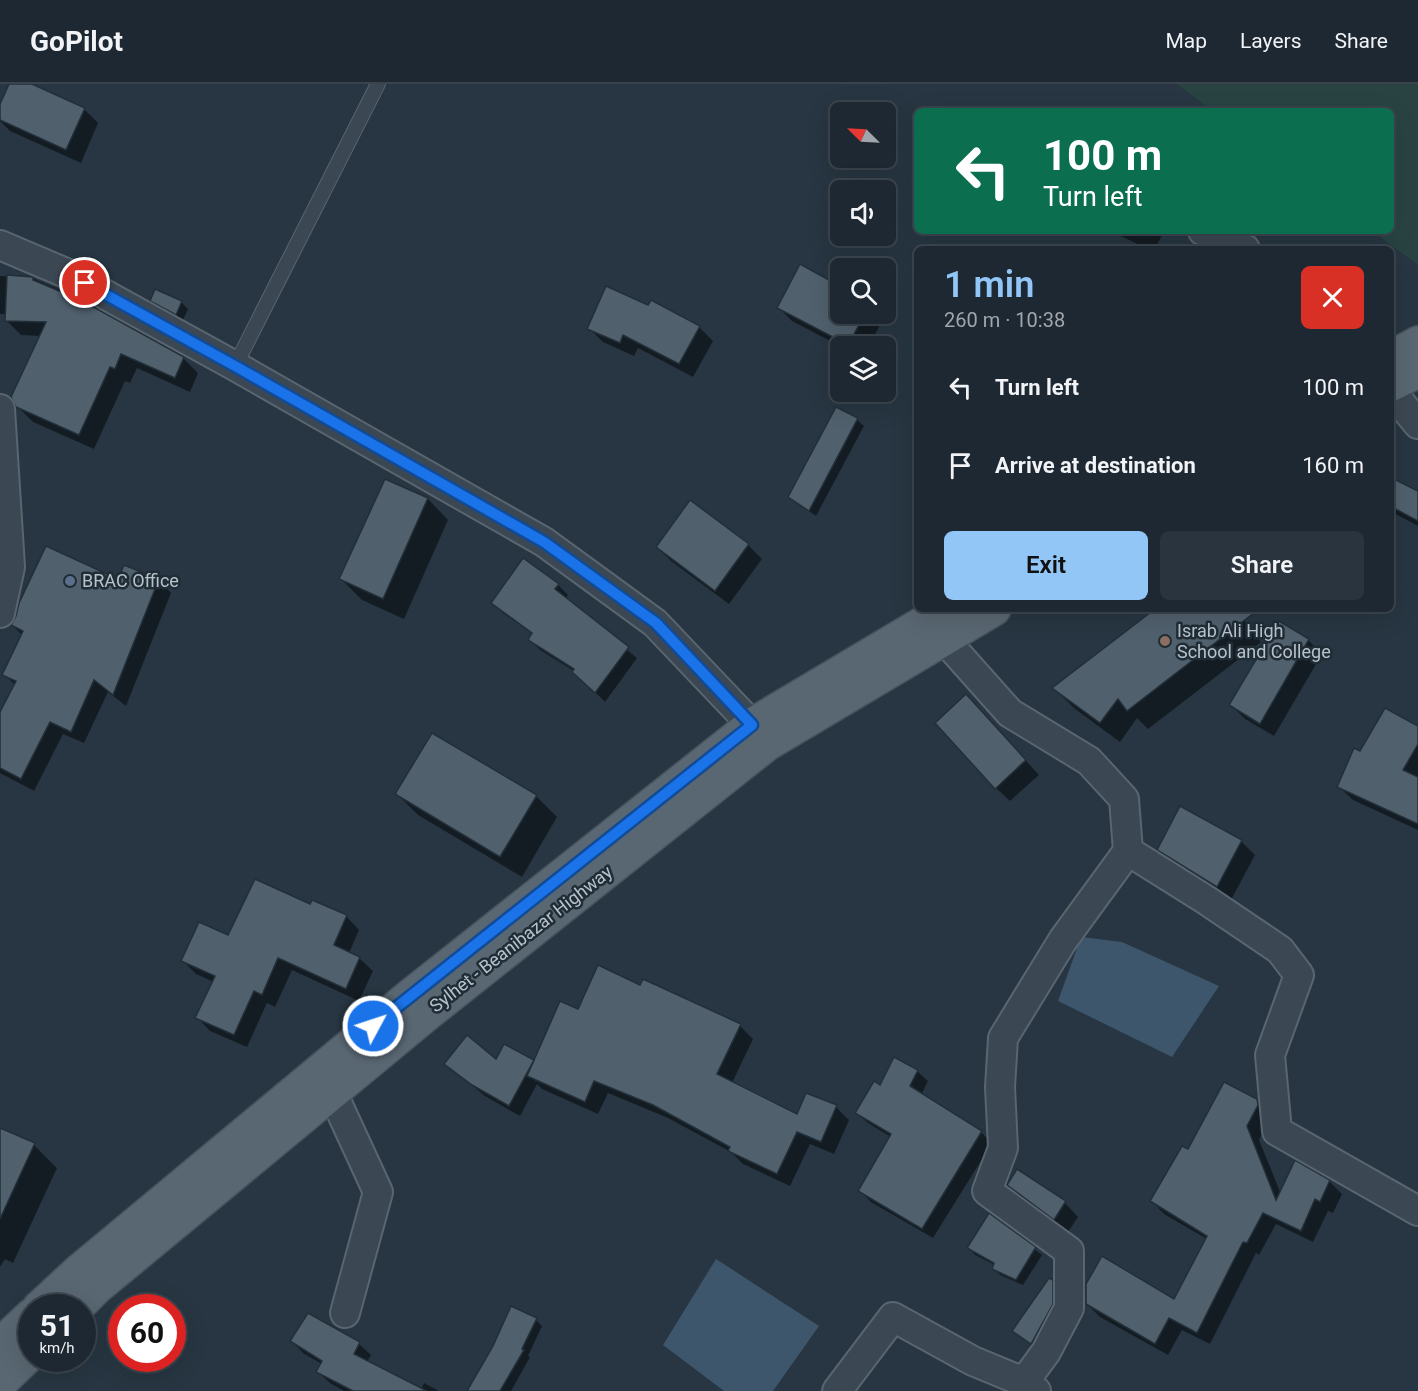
<!DOCTYPE html>
<meta charset="utf-8">
<style>
body{margin:0;font-family:Roboto,sans-serif;background:#2a343e;color:#f1f3f6;height:100vh;display:flex;flex-direction:column;font-size:22px;white-space:nowrap}
*{box-sizing:border-box;margin:0}
p{font-size:20px;color:#a0a6ac}
.icon{flex:none;width:33px;height:33px;fill:none;stroke:currentColor;stroke-width:2;stroke-linecap:round;stroke-linejoin:round}
.map{position:relative;flex:1;overflow:hidden}
.drawer{position:absolute;left:914px;top:162px;width:480px;height:366px;display:flex;flex-direction:column;background:#1d2832;border-radius:9px;box-shadow:0 6px 24px #0002,0 0 0 2px #3b444d}
.drawer>*{flex:none}
.banner{position:absolute;left:914px;top:24px;width:480px;height:126px;border-radius:9px;box-shadow:0 6px 24px #0002,0 0 0 2px #3b444d;background:#0b6e4f;color:#fff;overflow:hidden}
.needle{width:39px;rotate:294deg}
.buttons{position:absolute;left:830px;top:18px;display:grid;gap:12px}
.buttons a{display:grid;place-items:center;width:66px;height:66px;border-radius:9px;background:#1d2832;box-shadow:0 6px 24px #0002,0 0 0 2px #3b444d;font-size:30px}
.speed{position:absolute;left:18px;top:1210px;display:flex;gap:12px;font-size:30px;font-weight:700;text-align:center}
.speed>*{display:grid;place-content:center;width:78px;height:78px;border-radius:50%;background:#1d2832;box-shadow:0 6px 24px #0002,0 0 0 2px #3b444d;line-height:1}
.speed small{font-size:15px;font-weight:400}
.speed .limit{border:9px solid #d22;background:#fff;color:#111}
.pin{position:absolute;display:grid;place-items:center;width:51px;height:51px;color:#fff;margin:-26px;border:3px solid #fff;border-radius:50%;box-shadow:0 2px 6px #0007}
.me{position:absolute;width:66px;margin:-33px;rotate:50deg;stroke-linejoin:round;filter:drop-shadow(0 0 4px #0008)}
.turn{display:flex;align-items:center;gap:21px;height:126px;padding:0 30px;font-size:27px}
.turn .icon{width:78px;height:78px;stroke-width:2.5}
.turn b{display:block;font-size:42px;line-height:51px}
.round{display:grid;place-items:center;flex:none;width:63px;height:63px;border-radius:9px;background:#2a343e}
.headline{display:flex;align-items:center;justify-content:space-between;height:102px;padding:0 30px}
h1{font-size:36px;font-weight:600;line-height:45px;color:#92c6f7}
.primary-button{display:flex;gap:12px;margin-top:auto;padding:12px 30px}
.primary-button a{flex:1;height:69px;border-radius:9px;background:#92c6f7;color:#111;font-size:24px;font-weight:600;line-height:69px;text-align:center}
.primary-button a+a{background:#2a343e;color:#f1f3f6}
ul{padding:0;list-style:none}
li{display:flex;align-items:center;gap:18px;height:78px;padding:0 30px}
li div{flex:1}
li b{display:block;font-size:22px}
li em{font-style:normal}
header{display:flex;align-items:center;gap:36px;box-sizing:border-box;height:84px;padding:0 30px;background:#1d2832;border-bottom:2px solid #3b444d}
header strong{font-size:28px}
nav{display:flex;gap:33px;margin-inline-start:auto;font-size:21px}
.map>svg:first-child{display:block}
.green{fill:#294343}
.water{fill:#3d566b}
.shadow{fill:#0007}
.building{fill:#50606d;stroke:#222f39;stroke-width:1.5}
.lines{fill:none;stroke-linecap:round;stroke-linejoin:round}
.lane-casing{stroke:#59656f;stroke-width:16}
.street-casing{stroke:#59656f;stroke-width:32}
.primary-casing{stroke:#45515b;stroke-width:36}
.lane{stroke:#3b4752;stroke-width:14}
.street{stroke:#3b4752;stroke-width:28}
.primary{stroke:#596772;stroke-width:33}
.route-casing{stroke:#114b97;stroke-width:15}
.route{stroke:#1a73e8;stroke-width:10}
.service-dot{fill:#5c6f8a;stroke:#202d37;stroke-width:2}
.education-dot{fill:#8d6e63;stroke:#202d37;stroke-width:2}
.labels{text-anchor:middle;stroke-width:5;stroke-linejoin:round;paint-order:stroke}
.poi-label{font-size:18px;fill:#b8c2cc;stroke:#202d37;text-anchor:start}
.street-label{font-size:18px;fill:#b8c2cc;stroke:#202d37}
</style>
<header>
<strong>GoPilot</strong>
<nav><a>Map</a><a>Layers</a><a>Share</a></nav>
</header>
<div class="map">
<svg width="1418" height="1307" viewBox="0 0 1418 1307">
<rect width="100%" height="100%" fill="#273642"/>
<path class="green" d="M1177 0H1418V181L1372 147H1390V27H1213Z"/>
<g class="water">
<path d="M1081 853 1122 858 1219 902 1172 973 1058 917Z"/>
<path d="M716 1175 819 1242 773 1307H724L663 1261Z"/>
</g>
<g class="shadow">
<path d="M10 0H29L84 25 98 39 81 79 10 47 0 37V23Z"/>
<path d="M1110 147H1164L1155 165H1148Z"/>
<path d="M0 192 30 193 58 205 67 212 183 274 198 289 190 308 137 284 130 299 125 297 94 365 33 338 17 322 41 252 21 251 6 236V230H0Z"/>
<path d="M840 203V230H880L884 233 869 262H840L792 237 778 223Z"/>
<path d="M152 216 181 218 188 225 183 236 159 223Z"/>
<path d="M649 223 699 243 713 257 693 293 638 264 634 272 603 258 589 244Z"/>
<path d="M837 325 857 336 864 342 816 432 790 413Z"/>
<path d="M1390 394 1418 409V442L1390 427Z"/>
<path d="M386 397 428 415 448 436 404 535 362 516 341 495Z"/>
<path d="M691 418 748 461 762 475 729 520 671 477 657 463Z"/>
<path d="M125 483 159 496 171 509 126 622 108 608 84 659 63 650 34 707 0 689V631L16 602 4 590 23 552 12 541 119 497Z"/>
<path d="M558 501 568 511 565 515 637 574 605 618 574 587 540 566 530 556 533 550 503 529 493 519Z"/>
<path d="M1157 525H1235L1261 558 1148 645 1137 634 1120 658 1074 624 1055 605Z"/>
<path d="M1279 539 1308 556 1322 570 1274 652 1245 635 1231 621Z"/>
<path d="M980 626 1039 691 1010 717 996 704Z"/>
<path d="M1418 644V746L1353 716 1339 703 1360 669Z"/>
<path d="M397 710 536 712 557 733 522 793 418 731Z"/>
<path d="M1241 757 1255 771 1231 816 1173 779 1159 765Z"/>
<path d="M311 822 346 832 359 846 349 869 359 874 373 887 359 917 292 886 275 923 267 919 247 963 210 947 197 933 214 898 196 890 183 877 229 853Z"/>
<path d="M641 903 740 942 753 955 732 999 798 1032 807 1010 836 1023 849 1036 834 1070 810 1060 790 1102 743 1080 731 1068 668 1034 608 1009 598 1030 542 1005 537 1000 520 1032 485 1012 446 980 496 977H533L535 979 579 927Z"/>
<path d="M917 987 928 997 921 1011 981 1048 992 1059 933 1154 871 1118 860 1107 891 1053 868 1039 857 1029 881 1003Z"/>
<path d="M1257 1016 1269 1029 1270 1034 1259 1056 1281 1110 1329 1097 1342 1110 1333 1129 1328 1127 1313 1158 1276 1140 1259 1171 1256 1169 1210 1260 1182 1246 1168 1271 1100 1233 1087 1220 1175 1217 1207 1155 1164 1130 1152 1117 1189 1067Z"/>
<path d="M0 1045 34 1061 57 1084 13 1179 5 1175 0 1183Z"/>
<path d="M1009 1101 1065 1119 1078 1133 1068 1148 1023 1115Z"/>
<path d="M990 1131 1042 1171 1023 1201 1000 1191 994 1185 995 1181 975 1171 969 1164Z"/>
<path d="M1052 1197 1059 1204V1227L1038 1266 1014 1247Z"/>
<path d="M536 1236 542 1242 528 1272 530 1273 511 1307H469Z"/>
<path d="M292 1257 359 1260 371 1271 367 1278 421 1306 424 1299 439 1307H344L330 1299 318 1288 322 1280 303 1269Z"/>
</g>
<g class="building">
<path d="M9 0H32L85 24 66 66 0 36V20Z"/>
<path d="M800 180 840 202V230H865L848 261 777 224Z"/>
<path d="M7 191 33 193V196L81 216 184 273 175 294 121 270 115 285 110 283 79 351 16 323 11 313 46 238 5 237Z"/>
<path d="M606 202 648 221 651 216 700 242 679 280 623 251 620 259 587 245Z"/>
<path d="M155 205 182 217 176 231 150 217Z"/>
<path d="M836 323 858 334 809 427 788 413Z"/>
<path d="M1390 393 1418 407V437L1390 422Z"/>
<path d="M385 395 428 414 383 515 339 495Z"/>
<path d="M690 416 749 460 715 507 656 463Z"/>
<path d="M46 462 118 495 124 481 159 495 113 611 94 596 71 648 50 638 21 695 0 684V628L16 597 2 591 23 547 11 541 16 532 19 519Z"/>
<path d="M523 474 559 500 555 505 629 563 595 609 572 588 574 585 528 556 532 549 491 519Z"/>
<path d="M1155 525H1259L1127 627 1118 615 1100 639 1052 604Z"/>
<path d="M1279 537 1309 555 1260 640 1229 621Z"/>
<path d="M966 610 1026 676 995 705 935 639Z"/>
<path d="M1385 624 1418 642V660L1403 686 1418 693V740L1337 703 1354 664 1360 667Z"/>
<path d="M432 649 537 711 500 773 395 710Z"/>
<path d="M1180 722 1242 756 1217 803 1157 766Z"/>
<path d="M255 795 310 820 312 816 347 831 334 861 360 873 346 905 278 874 262 911 254 907 234 951 195 934 215 892 181 877 199 838 228 851Z"/>
<path d="M598 881 640 901 643 895 741 940 717 990 797 1030 806 1009 837 1021 821 1058 797 1048 777 1090 728 1067 730 1063 653 1021 594 997 585 1018 527 992 560 917 578 925Z"/>
<path d="M467 951 496 975 504 960 534 976 509 1022 472 1001 444 980Z"/>
<path d="M894 973 918 986 910 1002 982 1047 922 1145 858 1107 891 1050 855 1029 874 997 880 1001Z"/>
<path d="M1224 998 1257 1015 1258 1021 1247 1042 1276 1116 1295 1076 1330 1096 1320 1118 1315 1115 1301 1147 1263 1129 1247 1159 1243 1158 1197 1249 1169 1234 1155 1260 1086 1220V1200L1102 1172 1174 1215 1207 1152 1150 1117 1182 1062 1188 1065Z"/>
<path d="M0 1044 35 1059 0 1135Z"/>
<path d="M1017 1085 1066 1117 1054 1136 1007 1101Z"/>
<path d="M989 1129 1036 1163 1016 1196 992 1185 994 1179 967 1164Z"/>
<path d="M1049 1194 1053 1196V1220L1031 1260 1012 1247Z"/>
<path d="M511 1222 537 1234 522 1265 524 1266 500 1307H467L493 1262Z"/>
<path d="M308 1229 360 1258 354 1270 427 1307H353L316 1288 322 1277 290 1257Z"/>
</g>
<g class="lines">
<defs>
<path id="lane" d="M235 282 378 0"/>
<g id="street">
<path d="M1203 147 1245 165"/>
<path d="M0 161 66 189 235 282 544 458 655 539 752 641"/>
<path d="M1390 306 1418 340"/>
<path d="M0 325 10 483 0 529"/>
<path d="M944 555 1010 629 1089 677 1124 715 1128 767 1206 816 1280 866 1299 891 1270 971 1277 1047 1418 1127"/>
<path d="M332 1008 378 1108 345 1229"/>
<path d="M1024 1298 1046 1268 1069 1224V1167L987 1107 1003 1064 1000 1003 1003 954 1063 856 1128 767"/>
<path d="M837 1307 893 1233 973 1277 1024 1298 1036 1307"/>
</g>
<g id="primary">
<path d="M1390 274 1418 259"/>
<path d="M1390 301 1418 287"/>
<path d="M39 1224 79 1187 410 912 752 641 947 525"/>
<path d="M76 1224 96 1204 427 930 767 660 994 525"/>
<path d="M0 1261 32 1231"/>
<path d="M0 1299 32 1268"/>
</g>
</defs>
<use href="#lane" class="lane-casing"/>
<use href="#street" class="street-casing"/>
<use href="#primary" class="primary-casing"/>
<use href="#lane" class="lane"/>
<use href="#street" class="street"/>
<use href="#primary" class="primary"/>
</g>
<g class="lines">
<defs>
<path id="route" d="M85 199 235 282 544 458 656 539 752 641 373 942"/>
</defs>
<use href="#route" class="route-casing"/>
<use href="#route" class="route"/>
</g>
<circle class="service-dot" cx="70" cy="497" r="6"/>
<circle class="education-dot" cx="1165" cy="557" r="6"/>
<g class="labels">
<g class="poi-label">
<text x="82" y="503">BRAC Office</text>
<text x="1177" y="553">Israb Ali High<tspan x="1177" dy="21">School and College</tspan></text>
</g>
<g class="street-label">
<text transform="translate(521 855) rotate(-38)" y="6">Sylhet - Beanibazar Highway</text>
</g>
</g>
</svg>
<div class="buttons">
<a><svg class="needle" viewBox="-14 -14 28 28"><path d="M0-13l5 13h-10z" fill="#e53935"/><path d="M0 13l5-13h-10z" fill="#a0a6ac"/></svg></a>
<a><svg class="icon" aria-label="sound" viewBox="0 0 24 24"><path d="M4 9h4l5-4v14l-5-4H4zM17 9q2 3 0 6"/></svg></a>
<a><svg class="icon" aria-label="search" viewBox="0 0 24 24"><circle cx="10" cy="10" r="6"/><path d="M15 15l6 6"/></svg></a>
<a><svg class="icon" aria-label="layers" viewBox="0 0 24 24"><path d="M12 4l9 5-9 5-9-5zM3 14l9 5 9-5"/></svg></a>
</div>
<div class="speed"><div>51<small>km/h</small></div><div class="limit">60</div></div>
<div class="pin" style="left:85px;top:199px;background:#d93025"><svg class="icon" aria-label="arrive" viewBox="0 0 24 24"><path d="M6 21V4h12l-3 4 3 4H6"/></svg></div>
<svg class="me" style="left:373px;top:942px" viewBox="-20 -20 40 40"><circle r="17" fill="#1a73e8" stroke="#fff" stroke-width="3"/><path d="M0-11L8 9 0 5-8 9z" fill="#fff"/></svg>
<div class="banner">
<div class="turn"><svg class="icon" aria-label="left" viewBox="0 0 24 24"><path d="M17 20v-9H6M10 6l-5 5 5 5"/></svg><div><b>100 m</b>Turn left</div></div>
</div>
<section class="drawer">
<div class="headline"><div><h1>1 min</h1><p>260 m · 10:38</p></div><a class="round" style="background:#d93025;color:#fff"><svg class="icon" aria-label="close" viewBox="0 0 24 24"><path d="M6 6l12 12M18 6L6 18"/></svg></a></div>
<ul>
<li><svg class="icon" aria-label="left" viewBox="0 0 24 24"><path d="M17 20v-9H6M10 6l-5 5 5 5"/></svg><div><b>Turn left</b></div><em>100 m</em></li>
<li><svg class="icon" aria-label="arrive" viewBox="0 0 24 24"><path d="M6 21V4h12l-3 4 3 4H6"/></svg><div><b>Arrive at destination</b></div><em>160 m</em></li>
</ul>
<div class="primary-button"><a>Exit</a><a>Share</a></div>
</section>
</div>
